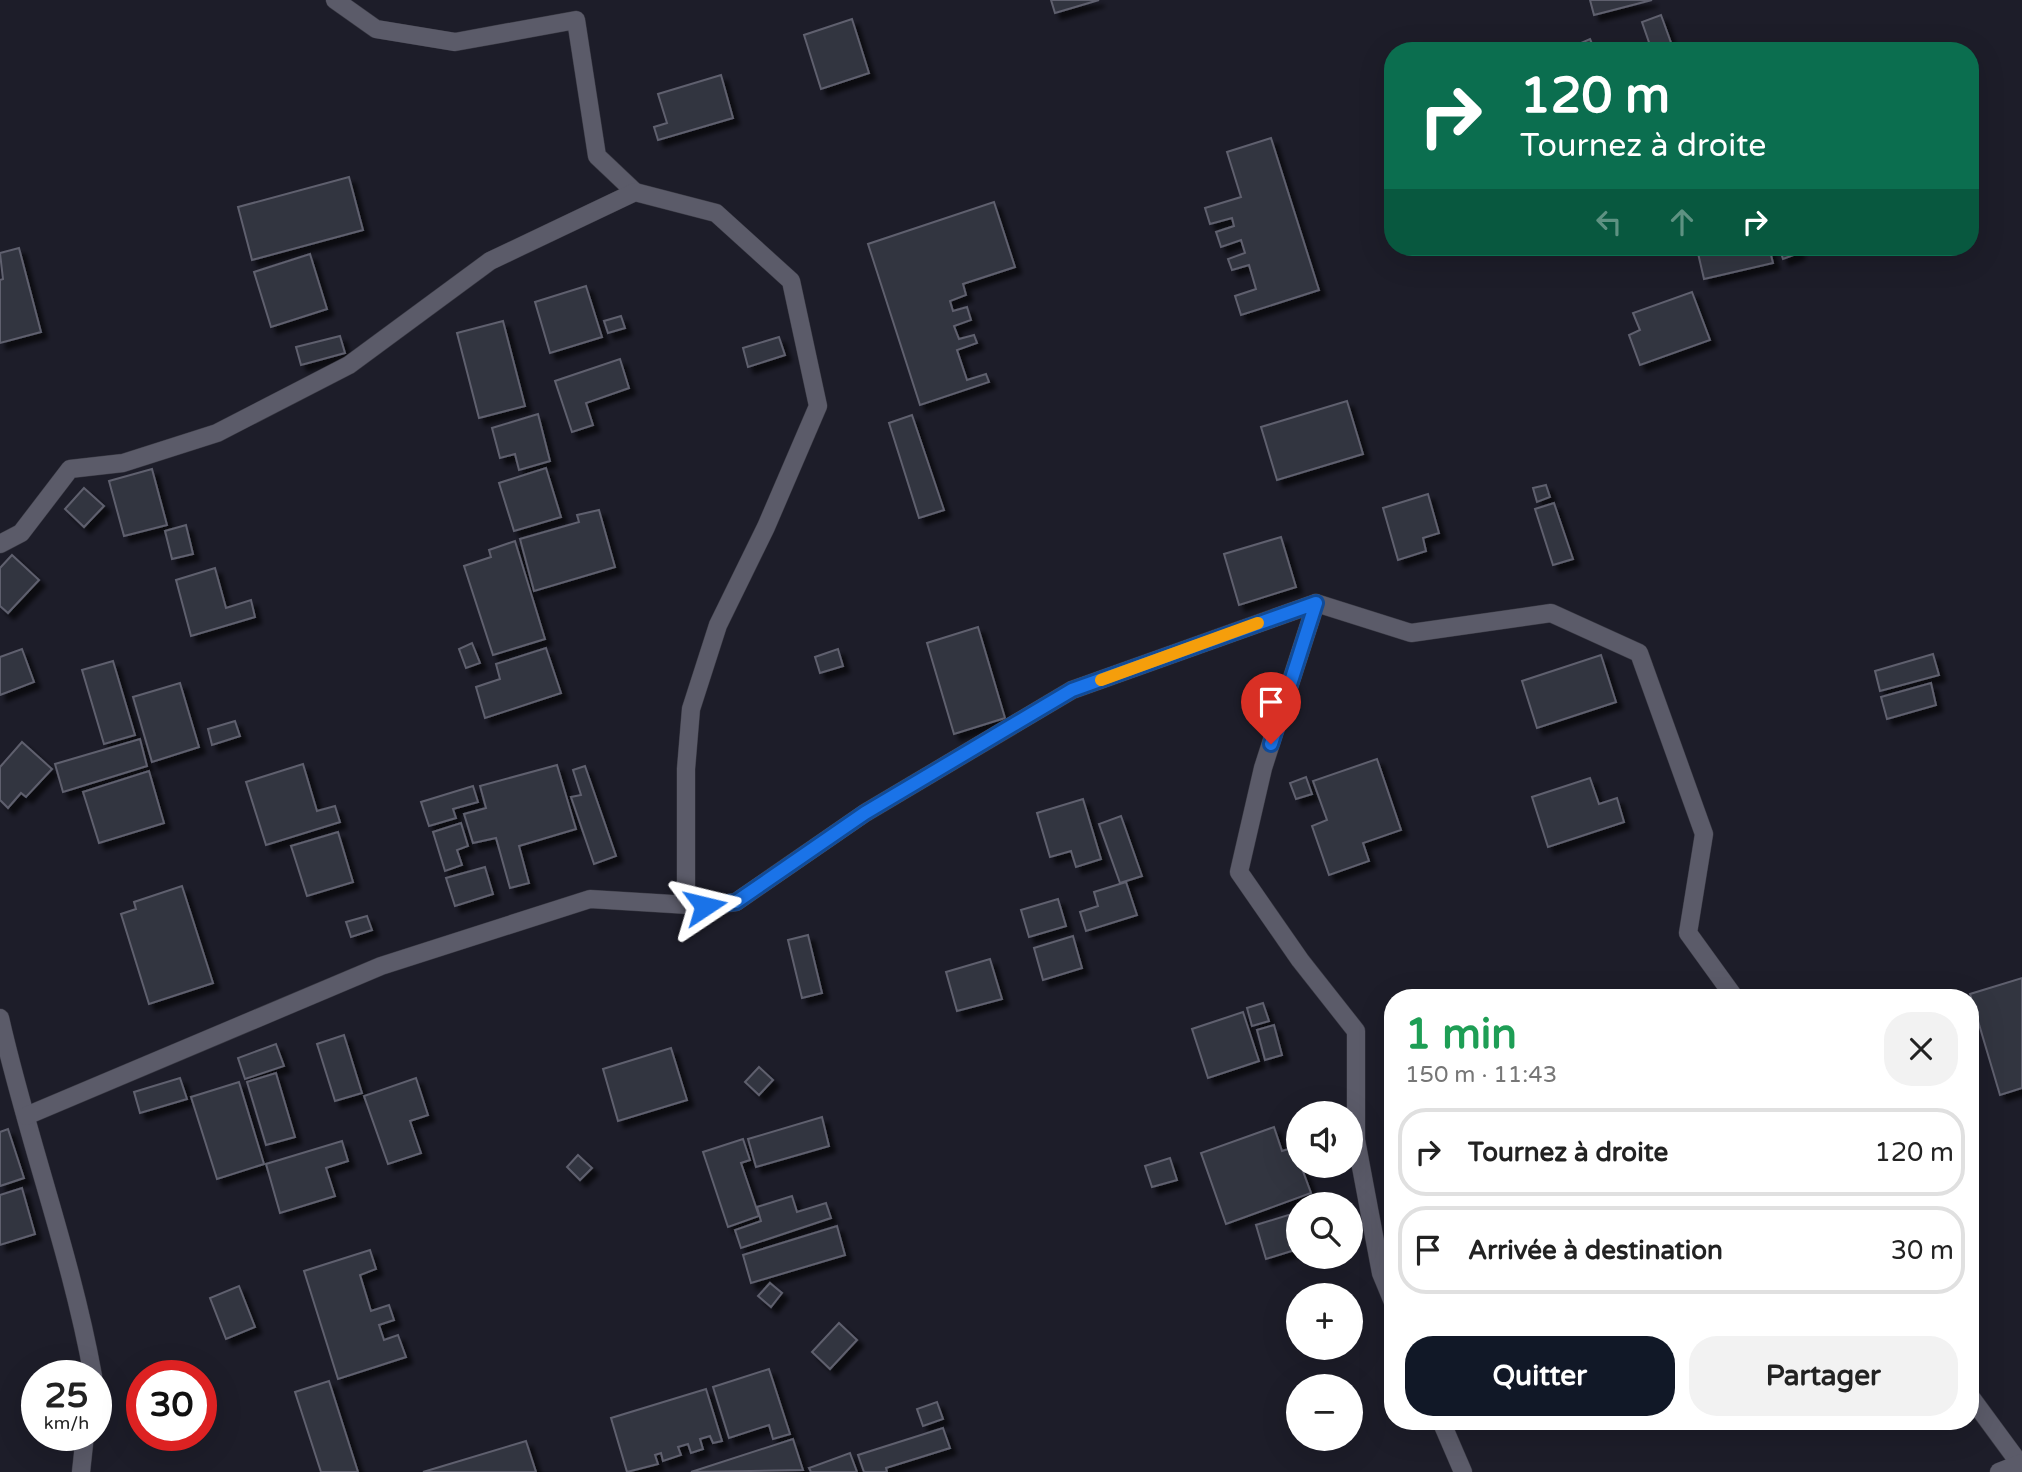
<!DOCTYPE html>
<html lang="fr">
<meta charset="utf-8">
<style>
body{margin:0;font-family:"Varela Round",sans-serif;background:#f2f2f2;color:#222;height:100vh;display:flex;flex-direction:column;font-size:26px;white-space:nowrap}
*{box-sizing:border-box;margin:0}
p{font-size:23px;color:#767676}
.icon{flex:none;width:38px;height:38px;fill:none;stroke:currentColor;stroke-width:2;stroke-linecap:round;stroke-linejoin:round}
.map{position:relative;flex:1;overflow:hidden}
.panel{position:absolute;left:1384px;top:989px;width:595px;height:441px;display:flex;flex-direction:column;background:#fff;border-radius:28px;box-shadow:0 7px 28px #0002}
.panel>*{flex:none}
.top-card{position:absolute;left:1384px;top:42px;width:595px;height:214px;border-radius:28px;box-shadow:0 7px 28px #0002;background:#0b6e4f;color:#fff;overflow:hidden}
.buttons{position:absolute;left:1286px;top:1101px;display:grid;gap:14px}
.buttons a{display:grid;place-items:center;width:77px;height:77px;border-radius:50%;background:#fff;box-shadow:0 7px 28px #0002;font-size:35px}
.speed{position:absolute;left:21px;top:1360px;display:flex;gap:14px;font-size:35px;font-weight:700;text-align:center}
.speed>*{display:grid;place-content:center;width:91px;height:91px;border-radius:50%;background:#fff;box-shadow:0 7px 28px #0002;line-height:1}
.speed small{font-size:18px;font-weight:400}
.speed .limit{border:10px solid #d22;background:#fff;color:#111}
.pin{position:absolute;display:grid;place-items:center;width:60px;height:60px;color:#fff;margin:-72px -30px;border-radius:50% 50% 50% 0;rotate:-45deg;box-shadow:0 0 7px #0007}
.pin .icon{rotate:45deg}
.me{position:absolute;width:77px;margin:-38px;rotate:80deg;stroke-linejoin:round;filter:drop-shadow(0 0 5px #0008)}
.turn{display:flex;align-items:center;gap:24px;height:147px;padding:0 21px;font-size:32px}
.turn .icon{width:91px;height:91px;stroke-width:2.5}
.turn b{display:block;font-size:49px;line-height:60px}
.lanes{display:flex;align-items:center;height:66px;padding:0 21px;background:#0003;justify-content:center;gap:35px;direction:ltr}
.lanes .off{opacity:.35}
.round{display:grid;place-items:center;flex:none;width:74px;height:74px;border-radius:28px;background:#f2f2f2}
.headline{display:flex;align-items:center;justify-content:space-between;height:119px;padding:0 21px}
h1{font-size:42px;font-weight:700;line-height:52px;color:#1e9e55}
.primary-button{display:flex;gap:14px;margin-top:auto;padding:14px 21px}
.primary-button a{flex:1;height:80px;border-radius:28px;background:#111827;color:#fff;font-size:28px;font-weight:700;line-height:80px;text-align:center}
.primary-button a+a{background:#f2f2f2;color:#222}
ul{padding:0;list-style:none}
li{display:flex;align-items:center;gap:21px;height:88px;margin:0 14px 10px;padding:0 7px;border:4px solid #e0e0e0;border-radius:28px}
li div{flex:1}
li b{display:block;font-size:26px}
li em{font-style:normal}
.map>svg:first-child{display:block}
.building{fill:#333440;stroke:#5f606e;stroke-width:2;filter:url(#shadow)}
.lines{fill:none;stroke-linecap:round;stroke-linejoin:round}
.minor-casing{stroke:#393943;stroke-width:19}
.minor{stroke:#5b5b69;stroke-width:18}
.route-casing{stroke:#114b97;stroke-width:18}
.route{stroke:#1a73e8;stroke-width:12}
.slow{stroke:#f59e0b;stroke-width:12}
</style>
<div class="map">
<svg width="2022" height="1472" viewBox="0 0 2022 1472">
<defs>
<filter id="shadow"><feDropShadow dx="6" dy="6" stdDeviation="2" flood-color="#0009"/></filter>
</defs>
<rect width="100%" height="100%" fill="#1d1d29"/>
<g class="building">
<path d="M1051 0H1099L1055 13Z"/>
<path d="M1590 0H1652L1594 15Z"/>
<path d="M1661 15 1674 51H1652L1642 22Z"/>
<path d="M852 19 869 73 821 89 804 35Z"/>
<path d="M1590 39 1595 51H1563Z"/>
<path d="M721 75 733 118 658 140 654 127 667 123 658 94Z"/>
<path d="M1271 138 1319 290 1241 315 1235 296 1256 289 1249 265 1232 270 1228 259 1245 253 1241 240 1221 247 1216 232 1234 226 1232 218 1210 224 1205 208 1241 197 1227 152Z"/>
<path d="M349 177 363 230 252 260 238 207Z"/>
<path d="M994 202 1015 267 963 284 966 295 950 301 953 311 967 307 971 320 954 326 959 339 974 335 977 343 957 350 967 380 986 374 989 382 920 405 868 244Z"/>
<path d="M1705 247H1769L1773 263 1704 279 1697 249Z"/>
<path d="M1779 247H1797L1799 253 1783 259Z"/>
<path d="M19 248 41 332 0 343V280L3 279 0 253Z"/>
<path d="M310 254 327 309 271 327 254 272Z"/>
<path d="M586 286 602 337 550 353 535 302Z"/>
<path d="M1692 292 1710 340 1640 365 1629 335 1640 330 1633 313Z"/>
<path d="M621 316 625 328 608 333 604 321Z"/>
<path d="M503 321 525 406 479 418 457 333Z"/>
<path d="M340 336 345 353 301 365 296 347Z"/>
<path d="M779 337 785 355 748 367 743 348Z"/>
<path d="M620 359 629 388 586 403 593 425 572 432 555 381Z"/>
<path d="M1347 401 1363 454 1277 480 1261 427Z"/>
<path d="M538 414 550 461 519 470 515 454 500 458 492 428Z"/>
<path d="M912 415 944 510 919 518 889 423Z"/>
<path d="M546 468 561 517 514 531 499 483Z"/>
<path d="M152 469 167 525 124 536 109 481Z"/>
<path d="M1546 485 1550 497 1537 502 1533 488Z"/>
<path d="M84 488 104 506 84 527 65 509Z"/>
<path d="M1428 494 1439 533 1423 538 1426 551 1398 560 1383 508Z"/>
<path d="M1554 503 1573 559 1553 565 1535 509Z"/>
<path d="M599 510 615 567 534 591 520 539 579 522 577 515Z"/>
<path d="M186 525 193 554 172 559 165 531Z"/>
<path d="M1281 537 1296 587 1239 605 1224 554Z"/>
<path d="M515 541 545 639 493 655 464 566 491 557 489 550Z"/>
<path d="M12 555 39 580 8 613 0 606V568Z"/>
<path d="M215 568 226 608 251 600 255 617 191 636 176 580Z"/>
<path d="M978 627 1005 718 954 734 927 643Z"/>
<path d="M472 643 480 663 466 668 459 649Z"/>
<path d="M546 648 561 693 485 718 476 687 500 679 496 664Z"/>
<path d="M22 649 34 682 0 695V657Z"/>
<path d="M838 649 843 666 820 673 815 657Z"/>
<path d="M1933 654 1939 675 1880 691 1875 671Z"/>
<path d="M1601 655 1616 702 1537 728 1522 681Z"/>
<path d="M113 661 135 735 104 744 82 670Z"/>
<path d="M180 683 199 747 152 762 133 697Z"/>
<path d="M1931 683 1936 705 1887 719 1881 697Z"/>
<path d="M235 721 240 736 212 745 208 729Z"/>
<path d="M140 739 147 766 63 792 55 764Z"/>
<path d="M22 742 52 769 26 797 21 793 8 808 0 800V767Z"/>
<path d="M1377 759 1401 830 1363 843 1369 861 1329 875 1312 826 1327 820 1313 781Z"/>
<path d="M303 764 317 811 335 806 340 822 266 845 246 782Z"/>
<path d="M557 765 576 829 519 846 529 883 510 888 496 838 473 843 464 814 486 808 480 786Z"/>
<path d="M585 766 616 856 594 864 571 797 581 795 573 770Z"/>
<path d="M149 771 164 823 99 843 83 792Z"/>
<path d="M1306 777 1312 794 1296 799 1290 783Z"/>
<path d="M1590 778 1599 804 1617 798 1624 822 1548 847 1532 797Z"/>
<path d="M473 786 478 802 453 809 456 818 429 826 421 802Z"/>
<path d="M1083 799 1101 859 1076 867 1071 851 1050 857 1037 813Z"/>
<path d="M1121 816 1142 876 1120 883 1099 824Z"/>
<path d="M461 823 468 846 457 850 462 865 445 871 433 832Z"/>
<path d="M338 832 353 882 307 896 291 846Z"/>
<path d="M485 867 493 894 455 906 446 878Z"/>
<path d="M1126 882 1137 915 1086 931 1080 912 1098 906 1094 892Z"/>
<path d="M182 886 213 983 149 1004 121 914 136 909 134 902Z"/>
<path d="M1058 899 1066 926 1029 937 1021 910Z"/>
<path d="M367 916 372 930 351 937 346 922Z"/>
<path d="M808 935 822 993 802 998 788 940Z"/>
<path d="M1073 936 1082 968 1043 980 1034 948Z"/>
<path d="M990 959 1002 999 957 1011 946 972Z"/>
<path d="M2022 978V1088L2000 1095 1970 994Z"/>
<path d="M1263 1003 1269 1021 1252 1026 1247 1008Z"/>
<path d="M1243 1012 1259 1061 1208 1078 1192 1029Z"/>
<path d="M1274 1025 1282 1055 1265 1060 1257 1030Z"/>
<path d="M344 1035 362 1093 335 1101 317 1044Z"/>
<path d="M276 1044 284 1066 245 1079 238 1058Z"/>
<path d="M671 1048 687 1100 618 1121 603 1069Z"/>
<path d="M759 1067 773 1080 759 1095 745 1082Z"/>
<path d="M276 1073 295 1137 266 1145 247 1082Z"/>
<path d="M180 1078 187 1099 140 1113 134 1092Z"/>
<path d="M416 1078 428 1115 410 1121 421 1153 388 1164 364 1096Z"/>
<path d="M239 1082 264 1164 217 1179 191 1097Z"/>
<path d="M822 1117 829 1146 756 1167 748 1139Z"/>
<path d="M1274 1127 1282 1151 1295 1147 1298 1166H1301L1311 1193 1226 1224 1201 1153Z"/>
<path d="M8 1129 24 1178 0 1186V1132Z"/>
<path d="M743 1139 750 1160 741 1163 759 1216 728 1227 703 1152Z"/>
<path d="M342 1141 348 1161 326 1168 335 1196 280 1213 266 1164Z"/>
<path d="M578 1155 592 1168 580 1180 567 1167Z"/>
<path d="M1170 1158 1177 1180 1152 1187 1145 1166Z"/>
<path d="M22 1188 35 1234 0 1245V1195Z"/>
<path d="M792 1196 797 1212 826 1203 831 1218 741 1248 735 1230 761 1221 757 1207Z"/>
<path d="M1298 1212V1249L1266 1259 1256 1225Z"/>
<path d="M837 1226 845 1255 751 1283 743 1255Z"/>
<path d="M370 1250 376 1269 360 1275 371 1311 389 1305 394 1320 379 1325 384 1340 398 1335 406 1357 338 1379 304 1271Z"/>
<path d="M770 1283 782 1293 771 1307 758 1296Z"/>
<path d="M239 1286 255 1327 226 1339 210 1298Z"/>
<path d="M839 1323 857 1340 830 1369 812 1352Z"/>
<path d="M769 1369 790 1434 773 1439 769 1425 729 1438 713 1387Z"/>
<path d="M329 1381 358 1472H321L295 1392Z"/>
<path d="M706 1389 722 1441 713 1443 710 1436 700 1439 703 1449 691 1453 688 1444 678 1447 681 1455 663 1461 661 1453 655 1455 658 1464 627 1472 611 1418Z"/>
<path d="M937 1402 943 1419 923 1426 917 1409Z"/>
<path d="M943 1428 950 1448 886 1468 887 1472H864L858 1455Z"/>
<path d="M793 1439 803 1470 691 1472Z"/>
<path d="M526 1441 536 1472H423Z"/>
<path d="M850 1453 857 1472H811L809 1468Z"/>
</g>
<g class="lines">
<defs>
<g id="minor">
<path d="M335 0 376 29 455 42 576 20 597 156 635 192"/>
<path d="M0 544 21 533 70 469 123 463 217 433 349 365 490 261 635 192 716 213 791 281 818 406 766 527 718 625 691 709 686 769V905"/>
<path d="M1316 603 1263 768 1239 872 1300 960 1356 1031V1140L1381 1273 1393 1302"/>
<path d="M0 1018C27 1138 71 1254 93 1376"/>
<path d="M26 1116 381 966 590 899 705 906 736 902 865 813 1072 690 1316 603 1411 633 1551 613 1639 653 1704 834 1688 933 1735 998"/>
<path d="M1970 1396 2020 1464"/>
<path d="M1441 1421 1463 1472"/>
<path d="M81 1472 85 1435"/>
<path d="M1999 1472 2022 1463"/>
</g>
</defs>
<use href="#minor" class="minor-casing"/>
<use href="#minor" class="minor"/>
</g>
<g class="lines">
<defs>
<path id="route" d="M705 906 736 902 865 813 1072 690 1316 603 1271 744"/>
</defs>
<use href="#route" class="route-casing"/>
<use href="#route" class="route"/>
<path class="slow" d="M1101 680 1258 623"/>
</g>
</svg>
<div class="buttons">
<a><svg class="icon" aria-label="sound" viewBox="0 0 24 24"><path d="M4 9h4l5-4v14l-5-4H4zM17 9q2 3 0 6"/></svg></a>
<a><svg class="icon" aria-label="search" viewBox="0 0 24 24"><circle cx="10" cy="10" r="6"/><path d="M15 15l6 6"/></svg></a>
<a>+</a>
<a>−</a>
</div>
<div class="speed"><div>25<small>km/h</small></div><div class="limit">30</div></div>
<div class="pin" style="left:1271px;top:744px;background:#d93025"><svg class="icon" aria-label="arrive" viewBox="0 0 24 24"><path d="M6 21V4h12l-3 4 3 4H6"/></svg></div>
<svg class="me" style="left:705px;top:906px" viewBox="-20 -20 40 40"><path d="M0-17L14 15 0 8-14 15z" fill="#1a73e8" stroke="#fff" stroke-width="4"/></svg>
<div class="top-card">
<div class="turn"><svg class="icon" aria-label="right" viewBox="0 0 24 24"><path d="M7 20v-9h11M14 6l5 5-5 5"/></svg><div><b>120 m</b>Tournez à droite</div></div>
<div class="lanes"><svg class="icon off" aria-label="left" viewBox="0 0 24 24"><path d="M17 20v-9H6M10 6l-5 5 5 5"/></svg><svg class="icon off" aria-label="ahead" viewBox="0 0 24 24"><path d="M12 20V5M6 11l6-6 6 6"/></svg><svg class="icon" aria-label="right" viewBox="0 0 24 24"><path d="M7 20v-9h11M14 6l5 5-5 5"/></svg></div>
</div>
<section class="panel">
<div class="headline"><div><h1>1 min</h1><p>150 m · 11:43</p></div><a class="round"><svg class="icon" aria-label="close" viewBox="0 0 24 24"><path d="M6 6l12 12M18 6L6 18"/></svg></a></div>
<ul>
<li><svg class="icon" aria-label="right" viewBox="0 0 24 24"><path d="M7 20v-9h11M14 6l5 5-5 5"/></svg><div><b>Tournez à droite</b></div><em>120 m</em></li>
<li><svg class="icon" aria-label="arrive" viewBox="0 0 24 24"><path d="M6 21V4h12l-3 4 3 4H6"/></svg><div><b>Arrivée à destination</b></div><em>30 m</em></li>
</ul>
<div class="primary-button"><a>Quitter</a><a>Partager</a></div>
</section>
</div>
